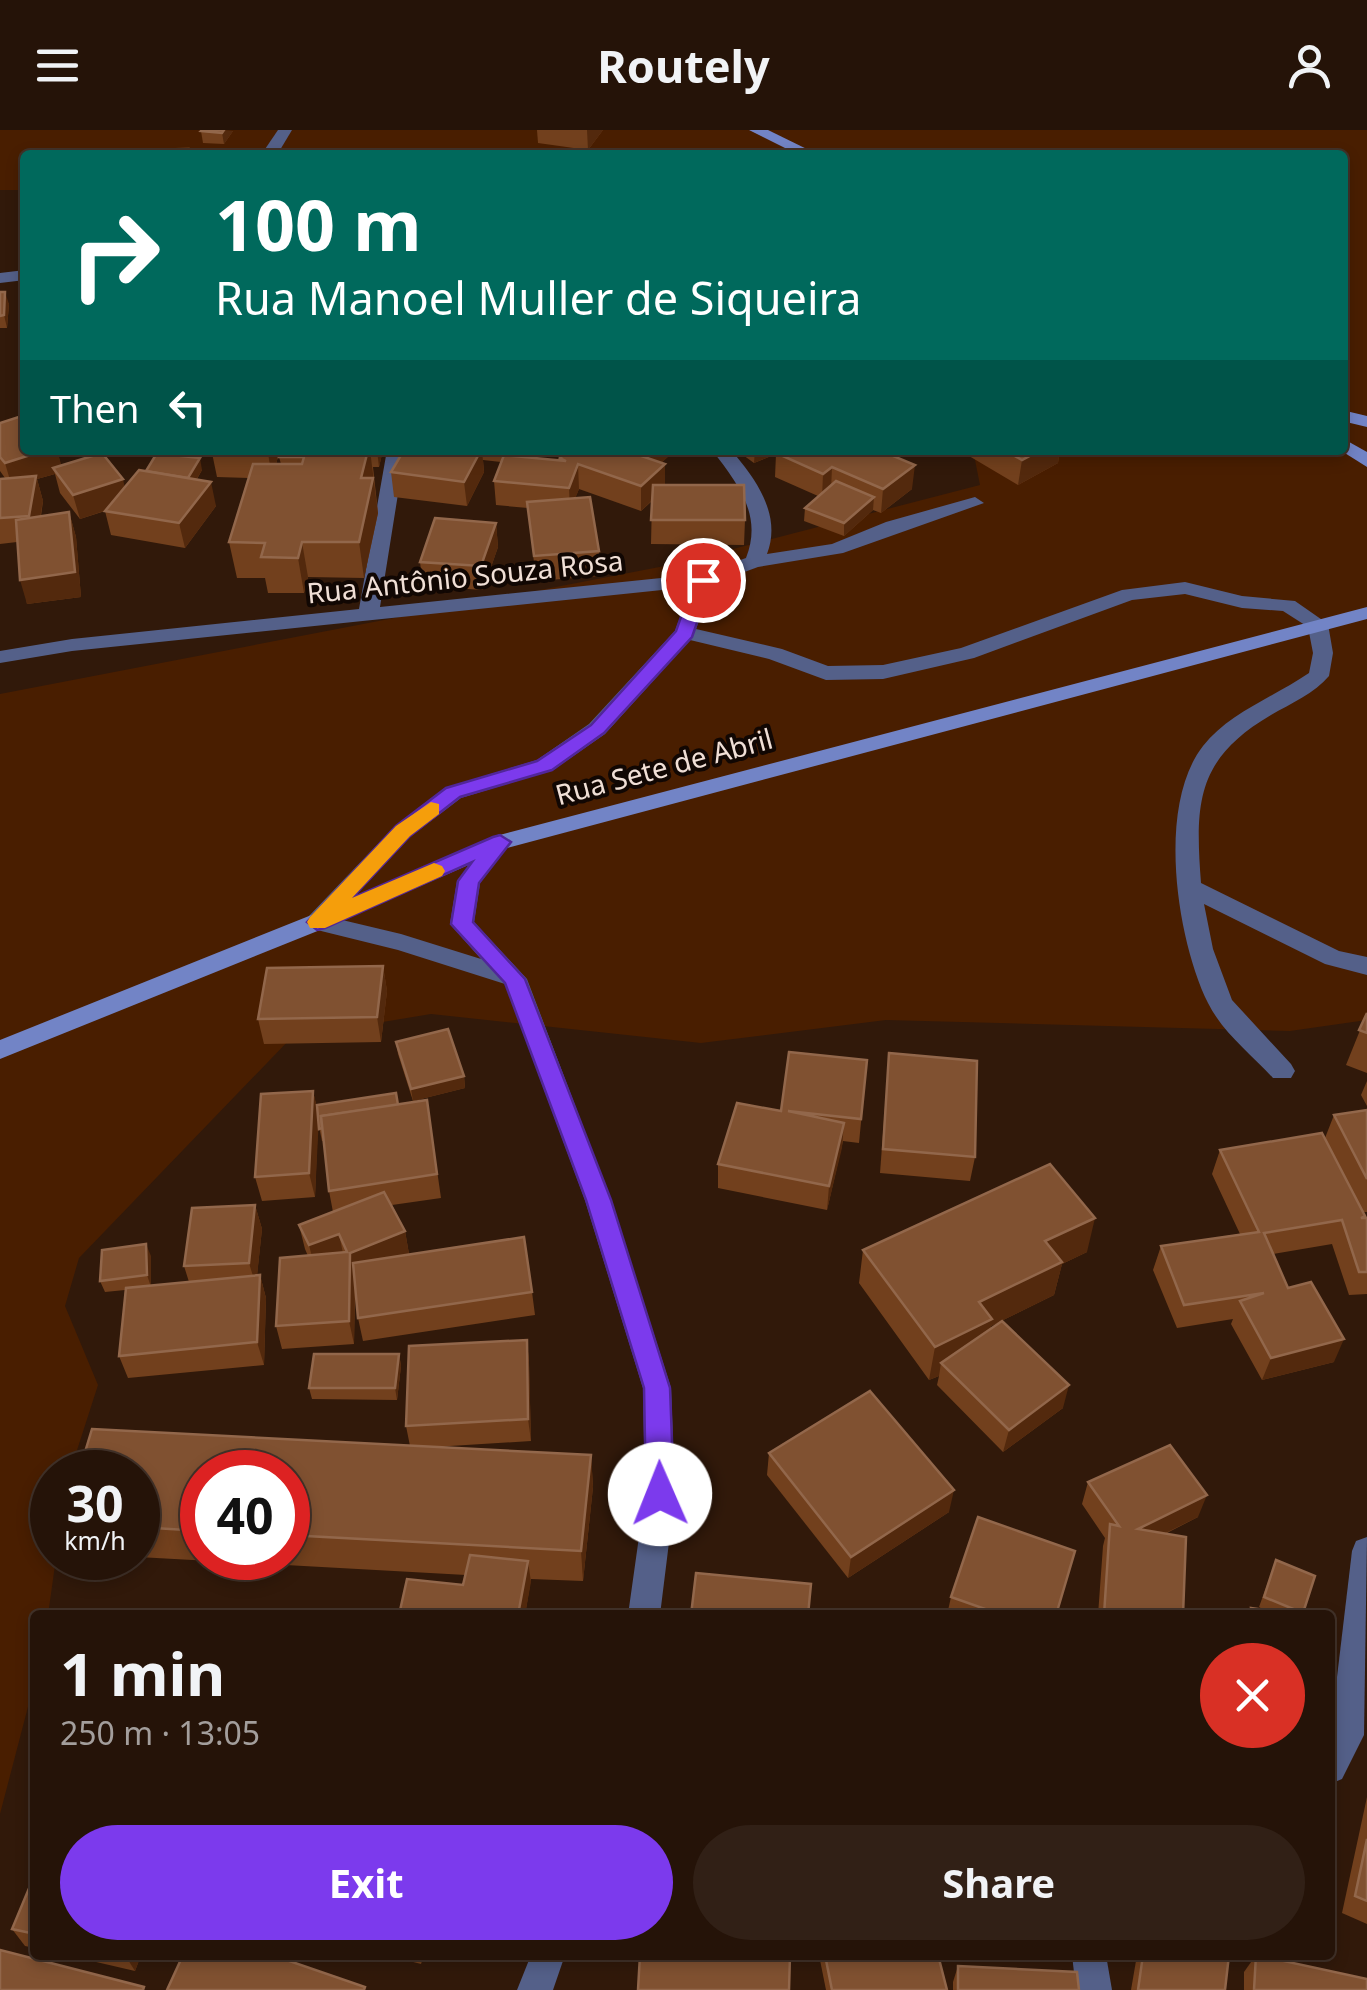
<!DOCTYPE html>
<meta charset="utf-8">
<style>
body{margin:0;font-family:"Noto Sans",sans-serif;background:#312016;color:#f1f3f6;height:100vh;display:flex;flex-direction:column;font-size:38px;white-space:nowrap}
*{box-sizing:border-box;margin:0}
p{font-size:32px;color:#a39e9c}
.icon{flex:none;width:55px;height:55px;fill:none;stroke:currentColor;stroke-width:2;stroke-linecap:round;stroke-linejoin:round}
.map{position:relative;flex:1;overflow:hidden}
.side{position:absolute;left:30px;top:1480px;width:1305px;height:350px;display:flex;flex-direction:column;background:#251308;border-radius:10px;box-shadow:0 5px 15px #0003,0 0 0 2px #423229}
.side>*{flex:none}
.top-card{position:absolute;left:20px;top:20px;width:1328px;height:305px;border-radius:10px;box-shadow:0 5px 15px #0003,0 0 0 2px #423229;background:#00695c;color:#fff;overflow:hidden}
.speed{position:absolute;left:30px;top:1320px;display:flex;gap:20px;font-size:50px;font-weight:700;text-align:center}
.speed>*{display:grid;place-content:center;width:130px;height:130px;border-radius:50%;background:#251308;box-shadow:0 5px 15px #0003,0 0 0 2px #423229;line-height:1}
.speed small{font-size:25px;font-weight:400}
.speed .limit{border:15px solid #d22;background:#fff;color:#111}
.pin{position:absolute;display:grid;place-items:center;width:85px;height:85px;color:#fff;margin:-42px;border:5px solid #fff;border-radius:50%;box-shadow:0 2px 10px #0007}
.me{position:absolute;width:110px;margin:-55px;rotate:359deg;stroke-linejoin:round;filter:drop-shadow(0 0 8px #0008)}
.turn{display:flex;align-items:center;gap:35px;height:210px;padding:0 30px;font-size:45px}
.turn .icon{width:130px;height:130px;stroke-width:2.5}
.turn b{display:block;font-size:70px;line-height:85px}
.then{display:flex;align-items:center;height:95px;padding:0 30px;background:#0003;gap:20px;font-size:38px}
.round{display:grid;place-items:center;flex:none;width:105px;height:105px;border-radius:52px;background:#312016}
.headline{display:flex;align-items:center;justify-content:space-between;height:170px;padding:0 30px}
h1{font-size:60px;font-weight:700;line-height:75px}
.button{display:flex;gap:20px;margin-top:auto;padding:20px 30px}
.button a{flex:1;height:115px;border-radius:60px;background:#7c3aed;color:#fff;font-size:40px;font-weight:700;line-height:115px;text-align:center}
.button a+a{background:#312016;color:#f1f3f6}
header{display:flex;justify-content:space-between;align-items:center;height:130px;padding:0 30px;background:#251308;font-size:45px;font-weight:700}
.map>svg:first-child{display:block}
.green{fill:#491e00}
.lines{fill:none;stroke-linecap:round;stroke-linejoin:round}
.minor{fill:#546089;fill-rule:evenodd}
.tertiary{fill:#546089;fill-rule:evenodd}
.secondary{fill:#7284c6;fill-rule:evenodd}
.wall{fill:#72401d;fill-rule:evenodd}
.shaded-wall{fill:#53290d}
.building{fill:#805131;stroke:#92674b;stroke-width:2.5}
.route{fill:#7c3aed;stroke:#51269a;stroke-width:2.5}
.slow{fill:#f59e0b}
.labels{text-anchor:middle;stroke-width:8;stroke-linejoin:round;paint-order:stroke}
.street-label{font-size:28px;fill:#f0dfd6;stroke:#110703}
</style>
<header><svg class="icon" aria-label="menu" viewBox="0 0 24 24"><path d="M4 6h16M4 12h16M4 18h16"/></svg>Routely<svg class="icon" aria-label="person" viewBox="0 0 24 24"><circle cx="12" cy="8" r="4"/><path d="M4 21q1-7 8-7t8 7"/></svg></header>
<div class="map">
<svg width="1367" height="1860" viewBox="0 0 1367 1860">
<rect width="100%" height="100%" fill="#31190a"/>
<path class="green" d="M0 0H1367V890L1290 901 886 890 701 913 431 884 292 907 79 1128 65 1176 98 1255 70 1342H52V1428H56L48 1485H35V1550L0 1684V564L675 434 980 355 973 320H1342V25H25V60H0Z"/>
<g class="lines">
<g class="minor">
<path d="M278 0H292L277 25H261Z"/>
<path d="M25 140V150L0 153V143Z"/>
<path d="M387 320H405L380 477 700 444 746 428C763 385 738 354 712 320H731C756 349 782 385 767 424L832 414 886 392 975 367 984 373 843 423 758 437 712 454 696 499 782 519 828 536 883 535 961 518 1122 460 1185 452 1242 466 1295 471 1328 494 1333 523 1329 546C1315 563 1290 574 1271 585 1196 629 1195 673 1201 753L1339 821 1367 827V845L1325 834 1204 774 1213 819 1232 870 1291 934 1295 941 1291 948H1273C1251 924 1223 903 1208 873 1177 810 1156 676 1203 616 1229 583 1274 567 1309 543L1313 523 1308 497 1283 481 1242 478 1185 464 1132 470 974 528 883 549 826 550 769 529 690 510 605 604 553 640 461 668 411 706 325 798H309L305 792 309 786 395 696 445 658 537 630 589 594 675 501 691 457 72 521 0 533V521L72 509 359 479Z"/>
<path d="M1367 1407 1364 1605 1342 1649 1330 1654V1606L1352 1421 1356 1411Z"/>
<path d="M1072 1825H1106L1112 1860H1076Z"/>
</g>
<g class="tertiary">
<path d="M500 704 511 712 480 753 474 792 527 849 611 1070 671 1258 675 1364 660 1485H628L645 1364 643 1258 585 1070 505 854 398 820 309 798 305 792 317 784 401 804 481 829 450 794 457 751 492 707Z"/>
<path d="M531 1825H565L553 1860H517Z"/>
</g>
<g class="secondary">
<path d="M749 0H768L819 25H799Z"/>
<path d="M1342 280 1367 286V297L1342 291Z"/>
<path d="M1342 308 1367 322V337L1340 320Z"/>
<path d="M1367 477V489L507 718 325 798 0 929V910L309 786 492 707Z"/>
</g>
</g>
<g class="wall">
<path d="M537 0H603L588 20 538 13Z"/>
<path d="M201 1H233L224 14 203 13Z"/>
<path d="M0 162 9 174 7 198H0Z"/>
<path d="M0 293 57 320 61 336 125 357 146 341 154 328 152 323 189 320 187 327 202 340 197 349 216 376 185 418 111 405 105 381 80 389 60 363 55 344 37 349 43 371 41 386 69 382 76 407 81 467 27 474 17 412 0 414V349L5 348 0 341Z"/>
<path d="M280 320 276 334H281L279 327 281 320H383L379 337H373L378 383 364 448 308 447 304 463H268L265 448H237L229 412 249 348 217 347 212 323Z"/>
<path d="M404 320H518L515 326 560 330V328L569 320H671V324L661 333 665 334V355L745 390 744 415 651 414 652 371 641 381 579 359 575 368 599 421 600 446 536 451 528 378 496 375 494 351 501 332 483 330 484 342 467 376 394 367 391 342Z"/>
<path d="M736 320H879L912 359 881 383 873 380 844 406 804 391 805 378 818 366 775 347 776 324 754 333Z"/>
<path d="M964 320H1060L1058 333 1018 355 964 323Z"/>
<path d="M496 393 498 417 483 460 423 456 420 432Z"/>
<path d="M383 836 387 861 381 912 264 914 258 889Z"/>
<path d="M1367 883V943L1346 935Z"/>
<path d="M396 912 464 946 465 958 413 971 398 924Z"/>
<path d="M889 923 975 1027 970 1051 880 1043Z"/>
<path d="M867 930 859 1013 843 1011 827 1080 718 1058V1034L781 981Z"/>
<path d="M1367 951V976L1361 965Z"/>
<path d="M313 961 317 979 398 975 427 970 441 1068 392 1075 405 1101 409 1124 532 1162 535 1185 363 1211 358 1188 355 1160 354 1214 282 1219 276 1196 308 1126 305 1119 299 1095 333 1082 329 1061 324 1011H322L318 992 315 1067 262 1071 255 1047Z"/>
<path d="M1367 980V1082H1363L1365 1088H1367V1164L1349 1165 1332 1114 1273 1124 1288 1158 1334 1232 1262 1250 1231 1194 1233 1189 1177 1198 1153 1140 1161 1116 1240 1104 1212 1044 1220 1020 1325 1008 1334 985Z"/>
<path d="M255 1075 262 1099 257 1145H260L266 1168 264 1235 128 1248 119 1226 125 1160 105 1162 100 1151 151 1126V1155L189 1152 184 1136Z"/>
<path d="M863 1120 1087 1122 1062 1134 1054 1165 991 1196 990 1199 1063 1278 1003 1322 937 1255 939 1246 929 1250 859 1153Z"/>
<path d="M527 1210 529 1233 531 1311 434 1317 591 1325 593 1357 583 1451 531 1449 525 1485H399L463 1455 466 1445 138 1427V1342L410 1316 406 1296ZM202 1342H288V1428H202Z"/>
<path d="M399 1224 401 1236 397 1270 312 1269 309 1258Z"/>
<path d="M769 1323 949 1382 848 1448 767 1345Z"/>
<path d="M1088 1352 1198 1387 1165 1404 1183 1485H1098L1103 1416 1105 1408 1082 1374Z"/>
<path d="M1276 1430 1315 1446 1302 1485H1248L1251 1478 1264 1480 1259 1477Z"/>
<path d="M951 1467 1056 1485H947Z"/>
<path d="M1367 1667V1794L1342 1783Z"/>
<path d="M35 1744V1818L25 1816 12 1799Z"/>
<path d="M66 1825H141L135 1841Z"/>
<path d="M386 1825H424L421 1834Z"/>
<path d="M819 1825H938L947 1860H826Z"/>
<path d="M1137 1825H1229L1225 1860H1131Z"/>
<path d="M1256 1825 1367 1860H1244V1842Z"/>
<path d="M958 1836 1079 1860H953V1852Z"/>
</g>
<g class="shaded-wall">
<path d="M224 0 233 1 224 14 222 3Z"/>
<path d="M587 0H603L588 20Z"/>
<path d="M5 162 9 174 7 198 4 185Z"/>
<path d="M46 320H57L63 341 53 338 55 344 37 349 43 371 36 411 29 386 12 357 5 333Z"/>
<path d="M269 320H280L272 348 268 323Z"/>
<path d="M368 320H370L378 383 364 448 359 412 361 348Z"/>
<path d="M377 320H383L379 337Z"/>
<path d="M481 320H482L484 342 467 376 464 352Z"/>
<path d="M649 320H671V324L646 347V323Z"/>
<path d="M755 320H785L754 333Z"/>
<path d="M1041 320H1060L1058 333 1018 355 1022 330Z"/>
<path d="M200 328 202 340 188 364 185 352Z"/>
<path d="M578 334 579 359 570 382 569 358Z"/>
<path d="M665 334V358L641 381V356Z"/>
<path d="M915 335 912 359 881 383 883 359Z"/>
<path d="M832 337 831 361 822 368 823 344Z"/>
<path d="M123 349 128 373 80 389 73 365Z"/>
<path d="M211 352 216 376 185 418 179 393Z"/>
<path d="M874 367 873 380 844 406V393Z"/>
<path d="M69 382 76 407 81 467 27 474 20 450Z"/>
<path d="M496 393 498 417 483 460 481 436Z"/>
<path d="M302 412 308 447 304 463 298 428Z"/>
<path d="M383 836 387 861 381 912 377 887Z"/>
<path d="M464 946 465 958 413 971 411 959Z"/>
<path d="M313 961 319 986 315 1067 309 1043Z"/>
<path d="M844 993 842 1018 827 1080 829 1056Z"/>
<path d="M255 1075 262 1099 256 1156 249 1133Z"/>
<path d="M1095 1088 1087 1122 1062 1134 1054 1165 991 1196 985 1223 941 1233 939 1246 929 1250 935 1217 979 1172 1045 1111Z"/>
<path d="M405 1101 409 1124 355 1146 354 1214 349 1191 350 1123Z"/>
<path d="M339 1104 344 1128 315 1139 309 1115Z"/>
<path d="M146 1114 151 1126V1157L147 1145Z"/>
<path d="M260 1145 266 1168 264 1235 257 1212Z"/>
<path d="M1344 1209 1334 1232 1262 1250 1271 1228Z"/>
<path d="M527 1210 529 1233 531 1311 528 1289Z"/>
<path d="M399 1224 401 1236 397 1270 395 1258Z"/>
<path d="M1069 1255 1063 1278 1003 1322 1009 1300Z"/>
<path d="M591 1325 593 1357 583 1451 581 1421Z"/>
<path d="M954 1360 949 1382 848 1448 851 1427Z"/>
<path d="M1207 1365 1198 1387 1131 1420 1138 1399Z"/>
<path d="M528 1431 531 1452 525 1485H518Z"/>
<path d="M125 1825H141L135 1841Z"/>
</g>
<g class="building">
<path d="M202 0H224L222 3 201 1Z"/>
<path d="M188 19 186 25H128L130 20Z"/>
<path d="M0 162H5L4 185 0 186Z"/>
<path d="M25 285V320H46L5 333 0 327V293Z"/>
<path d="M153 320H183V323L163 324 200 328 188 348 146 341 157 323H152Z"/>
<path d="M213 320H269L268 323H212Z"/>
<path d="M281 320H306L304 327H279Z"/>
<path d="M306 320H368L361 348H373L359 412H302L298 428 261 427 265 413 229 412 253 334H302Z"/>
<path d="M404 320H481L464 352 391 342Z"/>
<path d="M569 320H624L665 334 641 356 578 334 569 358 494 351 504 325 566 331 560 328Z"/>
<path d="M780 320H852L858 323 863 320H879L915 335 883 359 832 337 823 344 776 323Z"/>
<path d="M1004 320H1041L1022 330Z"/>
<path d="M102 323 123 349 73 365 53 338Z"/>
<path d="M139 340 211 352 179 393 105 381Z"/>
<path d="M36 346 29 386 0 388V349Z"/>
<path d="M836 351 874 367 844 393 805 378Z"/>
<path d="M653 355H744L745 390H651Z"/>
<path d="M590 367 599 421 534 426 527 372Z"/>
<path d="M69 382 75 442 20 450 16 390Z"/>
<path d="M435 388 496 393 481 436 420 432Z"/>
<path d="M383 836 377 887 258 889 267 838Z"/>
<path d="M1367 883V903L1359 900Z"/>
<path d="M448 899 464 946 411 959 396 912Z"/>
<path d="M789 922 867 930 861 989 788 981 844 993 829 1056 718 1034 737 973 781 981Z"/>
<path d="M889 923 977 931 975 1027 883 1019Z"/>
<path d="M313 961 309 1043 255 1047 261 964Z"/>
<path d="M396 963 398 975 321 986 322 998 319 999 317 975Z"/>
<path d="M427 970 437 1044 329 1061 321 986Z"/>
<path d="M1367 980V1049L1334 985Z"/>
<path d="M1322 1003 1365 1086 1361 1088H1367V1142H1359L1342 1090 1264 1103 1288 1158 1311 1152 1344 1209 1271 1228 1240 1171 1264 1163 1184 1175 1161 1116 1259 1102 1220 1020Z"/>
<path d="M1050 1034 1095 1088 1045 1111 1062 1132 979 1172 992 1189 935 1217 863 1120Z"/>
<path d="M384 1062 405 1101 350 1123 349 1191 276 1196 280 1128 347 1122 339 1104 309 1115 299 1095Z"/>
<path d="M255 1075 249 1133 184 1136 192 1078Z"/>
<path d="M524 1107 532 1162 358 1188 353 1133Z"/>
<path d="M146 1114 147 1145 100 1151 102 1120Z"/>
<path d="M260 1145 257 1212 119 1226 126 1158Z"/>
<path d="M1002 1191 1069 1255 1009 1300 941 1233Z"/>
<path d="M527 1210 528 1289 406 1296 409 1216Z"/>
<path d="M314 1224H399L395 1258H309Z"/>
<path d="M870 1261 954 1360 851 1427 769 1323Z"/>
<path d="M92 1299 591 1325 581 1421 288 1405V1342H202V1401L138 1397V1342H79Z"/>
<path d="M1170 1315 1207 1365 1138 1399 1186 1407 1183 1485H1104L1110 1394 1119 1396 1088 1352Z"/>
<path d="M978 1387 1075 1421 1056 1485H1002L951 1467Z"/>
<path d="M470 1425 528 1431 518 1485H399L407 1449 463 1455Z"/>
<path d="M1276 1430 1315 1446 1303 1483 1264 1467Z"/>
<path d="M696 1443 811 1454 808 1485H691Z"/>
<path d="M1251 1478 1299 1485H1252Z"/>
<path d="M1367 1709V1771L1355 1766Z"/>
<path d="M35 1744V1804L12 1799Z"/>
<path d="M0 1820 144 1857 143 1860H0Z"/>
<path d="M183 1825H272L365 1857 364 1860H167Z"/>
<path d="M640 1825H790L789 1860H638Z"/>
<path d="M825 1825H938L947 1860H832Z"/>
<path d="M1143 1825H1229L1225 1860H1138Z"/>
<path d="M1256 1825 1367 1849V1860H1254Z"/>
<path d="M958 1836 1077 1842 1079 1860H958Z"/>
</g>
<path class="route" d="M703 445 712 450 692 507 604 603 552 640 460 667 410 706 352 768 493 707 500 705 511 712 479 753 473 792 525 849 611 1070 670 1258 674 1364 670 1373 660 1377 650 1373 646 1364 644 1258 586 1070 505 853 451 794 458 751 472 732 325 798 317 800 307 792 396 696 446 658 537 631 591 595 676 501 694 450Z"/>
<path class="slow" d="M431 672 439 674V684L410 706 352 768 434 733 442 736 445 741 442 746 325 798H310L307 792 310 787 396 696Z"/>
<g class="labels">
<g class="street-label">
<text transform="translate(465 447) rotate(-6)" y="10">Rua Antônio Souza Rosa</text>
<text transform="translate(664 637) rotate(-15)" y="10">Rua Sete de Abril</text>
</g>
</g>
</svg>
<div class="speed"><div>30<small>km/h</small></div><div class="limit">40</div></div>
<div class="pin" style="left:703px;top:450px;background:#d93025"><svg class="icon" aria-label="arrive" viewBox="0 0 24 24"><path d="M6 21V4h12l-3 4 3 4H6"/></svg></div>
<svg class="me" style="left:660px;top:1364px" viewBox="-20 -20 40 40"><circle r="19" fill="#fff"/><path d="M0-13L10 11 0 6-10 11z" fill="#7c3aed"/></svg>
<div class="top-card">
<div class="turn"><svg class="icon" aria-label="right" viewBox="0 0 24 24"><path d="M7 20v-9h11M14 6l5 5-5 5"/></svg><div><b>100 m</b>Rua Manoel Muller de Siqueira</div></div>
<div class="then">Then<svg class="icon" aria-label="left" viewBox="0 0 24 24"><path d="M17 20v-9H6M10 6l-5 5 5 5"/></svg></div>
</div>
<section class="side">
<div class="headline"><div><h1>1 min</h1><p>250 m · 13:05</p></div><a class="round" style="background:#d93025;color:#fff"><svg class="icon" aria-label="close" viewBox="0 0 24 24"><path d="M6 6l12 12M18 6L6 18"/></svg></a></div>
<div class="button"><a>Exit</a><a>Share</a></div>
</section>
</div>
